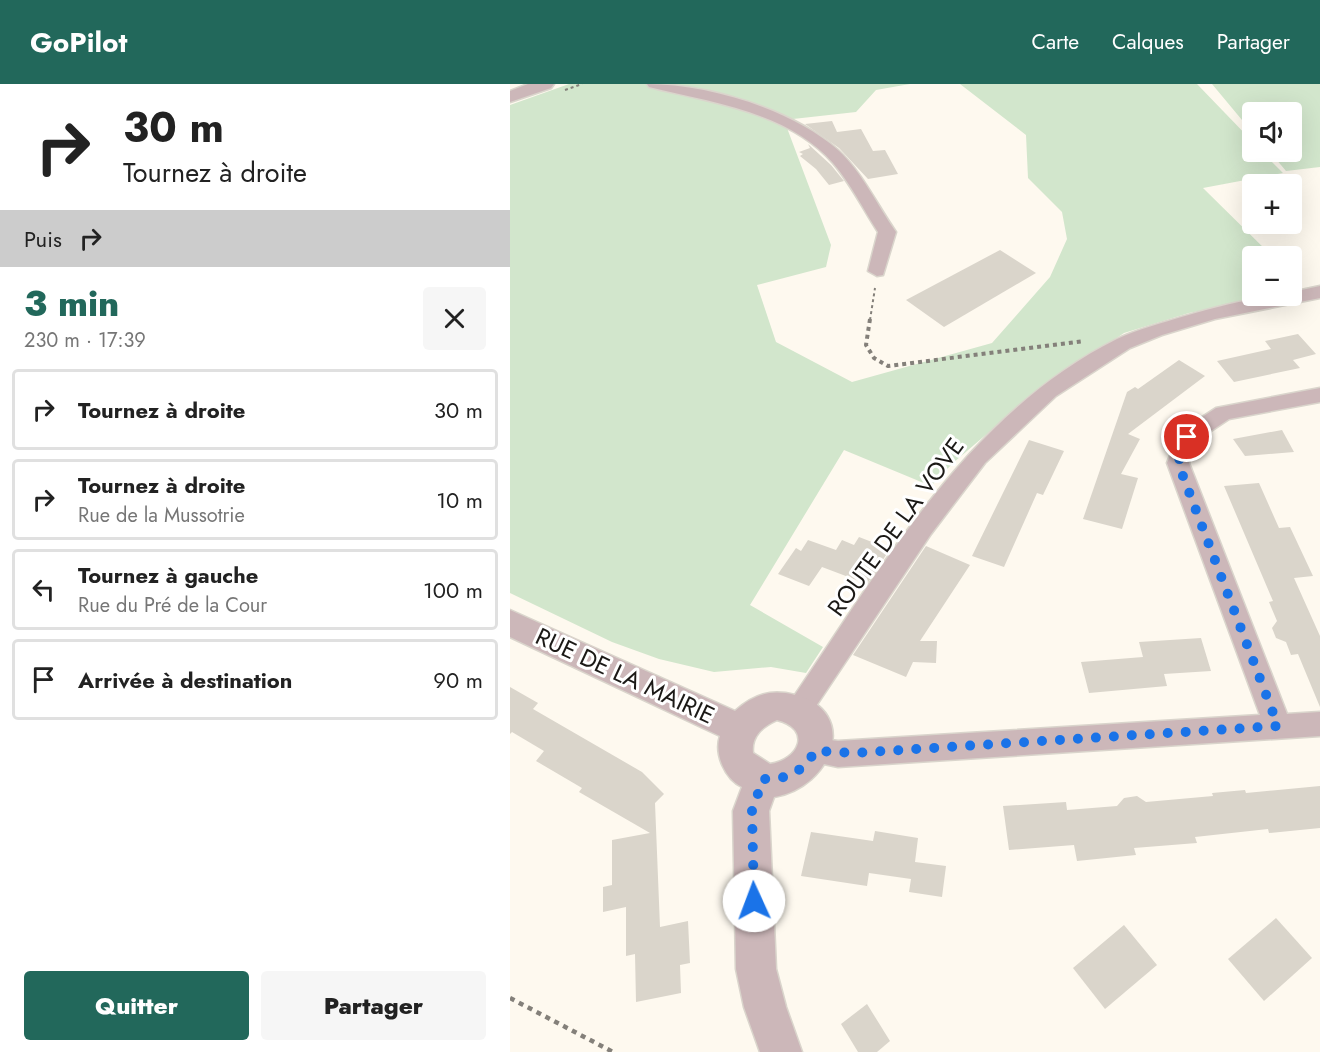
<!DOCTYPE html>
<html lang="fr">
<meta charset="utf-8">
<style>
body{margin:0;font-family:Jost,sans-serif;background:#f6f6f6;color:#222;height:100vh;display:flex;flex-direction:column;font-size:22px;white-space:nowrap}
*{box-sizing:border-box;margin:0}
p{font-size:20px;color:#767676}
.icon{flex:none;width:33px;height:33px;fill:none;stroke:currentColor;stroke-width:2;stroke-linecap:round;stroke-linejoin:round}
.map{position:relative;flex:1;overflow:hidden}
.details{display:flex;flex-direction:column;background:#fff;width:510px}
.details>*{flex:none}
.banner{background:#fff;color:#222;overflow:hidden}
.fabs{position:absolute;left:732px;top:18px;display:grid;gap:12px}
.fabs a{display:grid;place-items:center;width:60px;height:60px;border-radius:6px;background:#fff;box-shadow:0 6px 24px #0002;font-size:30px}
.pin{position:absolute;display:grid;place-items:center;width:51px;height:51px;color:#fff;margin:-26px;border:3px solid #fff;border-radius:50%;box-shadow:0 2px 6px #0007}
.me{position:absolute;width:66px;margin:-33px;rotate:358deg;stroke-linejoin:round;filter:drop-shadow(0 0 4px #0008)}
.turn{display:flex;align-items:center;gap:21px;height:126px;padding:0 24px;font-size:27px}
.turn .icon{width:78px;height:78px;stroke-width:2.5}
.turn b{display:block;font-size:42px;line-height:51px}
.then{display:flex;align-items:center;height:57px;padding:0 24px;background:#0003;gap:12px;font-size:22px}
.round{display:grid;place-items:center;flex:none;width:63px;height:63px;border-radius:6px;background:#f6f6f6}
.summary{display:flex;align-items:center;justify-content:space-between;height:102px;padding:0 24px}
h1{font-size:36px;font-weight:800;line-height:45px;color:#22685b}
.cta{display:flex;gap:12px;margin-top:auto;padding:12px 24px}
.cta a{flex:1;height:69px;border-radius:6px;background:#22685b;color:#fff;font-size:24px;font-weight:800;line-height:69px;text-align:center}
.cta a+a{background:#f6f6f6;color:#222}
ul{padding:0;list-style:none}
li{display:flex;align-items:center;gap:18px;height:81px;margin:0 12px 9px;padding:0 12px;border:3px solid #e0e0e0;border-radius:6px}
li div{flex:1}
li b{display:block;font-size:22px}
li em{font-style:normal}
header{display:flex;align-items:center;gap:36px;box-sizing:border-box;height:84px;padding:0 30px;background:#22685b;color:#fff}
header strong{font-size:28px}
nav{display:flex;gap:33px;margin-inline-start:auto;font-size:21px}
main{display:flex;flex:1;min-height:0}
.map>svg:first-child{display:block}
.green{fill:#d2e6cc}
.building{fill:#dad5cb}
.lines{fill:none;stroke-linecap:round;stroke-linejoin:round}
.minor-casing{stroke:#dad5cc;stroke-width:3}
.tertiary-casing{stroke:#dad5cc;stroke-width:3}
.path-far2{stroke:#84807a;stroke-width:2;stroke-dasharray:3 3;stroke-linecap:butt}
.path-far1{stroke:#84807a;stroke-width:4;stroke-dasharray:4 4;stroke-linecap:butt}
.path{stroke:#84807a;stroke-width:4.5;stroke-dasharray:5 5;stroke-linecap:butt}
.minor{fill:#ccb7b9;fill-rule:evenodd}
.tertiary{fill:#ccb7b9;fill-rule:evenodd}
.route{stroke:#1a73e8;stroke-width:10;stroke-dasharray:0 18}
.labels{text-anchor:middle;stroke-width:6;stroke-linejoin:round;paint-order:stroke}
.street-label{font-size:24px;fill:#1b1916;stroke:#fff}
</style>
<header>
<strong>GoPilot</strong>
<nav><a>Carte</a><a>Calques</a><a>Partager</a></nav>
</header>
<main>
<section class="details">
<div class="banner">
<div class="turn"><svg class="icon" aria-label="right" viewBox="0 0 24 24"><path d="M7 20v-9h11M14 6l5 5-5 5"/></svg><div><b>30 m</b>Tournez à droite</div></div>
<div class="then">Puis<svg class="icon" aria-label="right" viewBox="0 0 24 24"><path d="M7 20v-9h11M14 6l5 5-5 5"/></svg></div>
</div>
<div class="summary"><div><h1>3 min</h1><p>230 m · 17:39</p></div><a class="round"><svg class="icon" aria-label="close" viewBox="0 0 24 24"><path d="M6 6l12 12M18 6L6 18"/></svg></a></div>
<ul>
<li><svg class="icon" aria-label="right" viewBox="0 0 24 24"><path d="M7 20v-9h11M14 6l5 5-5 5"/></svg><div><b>Tournez à droite</b></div><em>30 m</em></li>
<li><svg class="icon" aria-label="right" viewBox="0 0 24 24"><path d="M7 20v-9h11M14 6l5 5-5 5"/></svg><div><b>Tournez à droite</b><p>Rue de la Mussotrie</p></div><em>10 m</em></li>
<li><svg class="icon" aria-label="left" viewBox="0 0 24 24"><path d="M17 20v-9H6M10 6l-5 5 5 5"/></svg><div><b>Tournez à gauche</b><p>Rue du Pré de la Cour</p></div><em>100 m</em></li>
<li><svg class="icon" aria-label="arrive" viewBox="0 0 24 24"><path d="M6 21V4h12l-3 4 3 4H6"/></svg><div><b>Arrivée à destination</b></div><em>90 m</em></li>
</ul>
<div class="cta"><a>Quitter</a><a>Partager</a></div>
</section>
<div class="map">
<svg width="810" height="968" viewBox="0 0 810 968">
<rect width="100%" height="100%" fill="#fef9ef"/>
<g class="green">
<path d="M59 0H400L366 6 346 28 274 36 321 161 316 183 247 201 266 258 342 298 482 259 540 193 557 155 552 128 518 94 516 51 450 0H687L742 57V68H752L773 89 693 104 762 172H742V212H765L679 229 614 249 521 312 443 379 421 402 334 366 240 521 313 563 296 589 261 583 204 588 149 575 102 558 0 509V21Z"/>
<path d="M702 0H810V83L776 87 760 68H782V28H742V48Z"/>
</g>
<g class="building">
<path d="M322 37 327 48 351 45 363 67 375 66 388 90 358 95 329 64 295 40Z"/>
<path d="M298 60 321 81 334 97 319 101 306 85 290 72 293 70 289 68 300 64Z"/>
<path d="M490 166 526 189 434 243 396 216Z"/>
<path d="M788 250 806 270 783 276 790 284 724 298 707 277 761 265 755 257Z"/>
<path d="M669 276 695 292 618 350 630 355 611 390 628 394 612 445 573 435 617 308 625 303 628 305Z"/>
<path d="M772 346 784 368 735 372 723 355Z"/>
<path d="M519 356 554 367 533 411 527 409 494 483 462 472Z"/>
<path d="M749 399 769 444 780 443 803 492 784 494 810 552V623L788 570 781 571 776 558 766 554 762 544 767 537 759 518 763 517 714 402Z"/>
<path d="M349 453 380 465 357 500 312 483 299 502 268 490 286 464 291 467 298 456 326 466 332 456 344 461Z"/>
<path d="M416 462 460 481 410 557H427L426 579 403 578 396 593 343 571Z"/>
<path d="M691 554 701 587 654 590 657 602 579 609 571 578 633 573 629 558Z"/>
<path d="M0 603 28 619 23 625 132 688 154 710 145 719 150 843 178 837 180 879 170 881 171 909 126 918 125 870 116 872V823L93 828V803L102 801V756L140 749 69 708 72 704 26 677 34 667 2 648 0 650Z"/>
<path d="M810 702V744L759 749 758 745 685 753 687 759 624 764 626 771 567 777 564 761 499 766 493 722 556 718 557 726 607 722 614 714 627 712 636 718 703 712 702 709 735 706 736 709Z"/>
<path d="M365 747 408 754 405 778 436 782 432 813 399 808 401 795 359 789 357 802 291 792 301 748 363 757Z"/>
<path d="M766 834 802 874 754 917 718 875Z"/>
<path d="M614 841 647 881 595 925 563 884Z"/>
<path d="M357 920 380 957 367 968H348L331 940Z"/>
</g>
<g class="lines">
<defs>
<g id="minor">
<path d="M137 0C197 0 282 25 328 66 352 88 367 121 386 148L373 191 367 192 358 187 368 148C353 125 341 100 323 79 279 28 200 18 139 3Z"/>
<path d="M810 202V214L705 235 652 251 620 264 546 312 475 379 421 450 298 634 289 638 280 634 276 626 280 618C371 485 457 330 607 255 628 245 652 239 675 232 709 222 746 212 782 212V208Z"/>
<path d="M810 304V318L719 335 686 357 679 379 777 630 810 628V652L328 683 295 676 291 667 295 658 305 654 328 657 750 631 657 379 669 348 706 324Z"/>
</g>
<g id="tertiary">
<path d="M18 0H44L41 4 0 18V7Z"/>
<path d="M0 526 225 627C244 610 261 605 285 611 350 627 323 703 264 713L259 727 266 885 276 923 292 968H250L234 923 226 885 223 727 232 703C215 695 204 670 210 652L0 553ZM267 636C303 645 289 676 260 680L243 669C241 652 252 643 267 636Z"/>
</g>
</defs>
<use href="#minor" class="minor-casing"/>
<use href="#tertiary" class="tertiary-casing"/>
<g class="path-far2">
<path d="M55 6 72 0"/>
<path d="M360 236 365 204"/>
</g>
<path class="path-far1" d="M360 235 356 261 364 274 378 282 574 257"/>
<path class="path" d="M0 914 103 968"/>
<use href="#minor" class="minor"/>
<use href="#tertiary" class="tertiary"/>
</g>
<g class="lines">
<path class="route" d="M244 817 242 727 253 695C277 696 293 688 305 667L344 669 768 642 668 379 677 353"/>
</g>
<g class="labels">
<g class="street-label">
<text transform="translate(386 443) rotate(-54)" y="8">ROUTE DE LA VOVE</text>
<text transform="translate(115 592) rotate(25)" y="8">RUE DE LA MAIRIE</text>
</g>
</g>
</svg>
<div class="fabs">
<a><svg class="icon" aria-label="sound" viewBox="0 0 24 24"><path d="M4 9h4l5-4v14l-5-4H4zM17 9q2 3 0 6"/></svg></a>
<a>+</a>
<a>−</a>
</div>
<div class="pin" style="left:677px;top:353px;background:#d93025"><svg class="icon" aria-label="arrive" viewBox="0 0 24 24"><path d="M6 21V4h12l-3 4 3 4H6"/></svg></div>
<svg class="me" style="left:244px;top:817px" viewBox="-20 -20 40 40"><circle r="19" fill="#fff"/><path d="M0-13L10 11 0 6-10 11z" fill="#1a73e8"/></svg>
</div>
</main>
